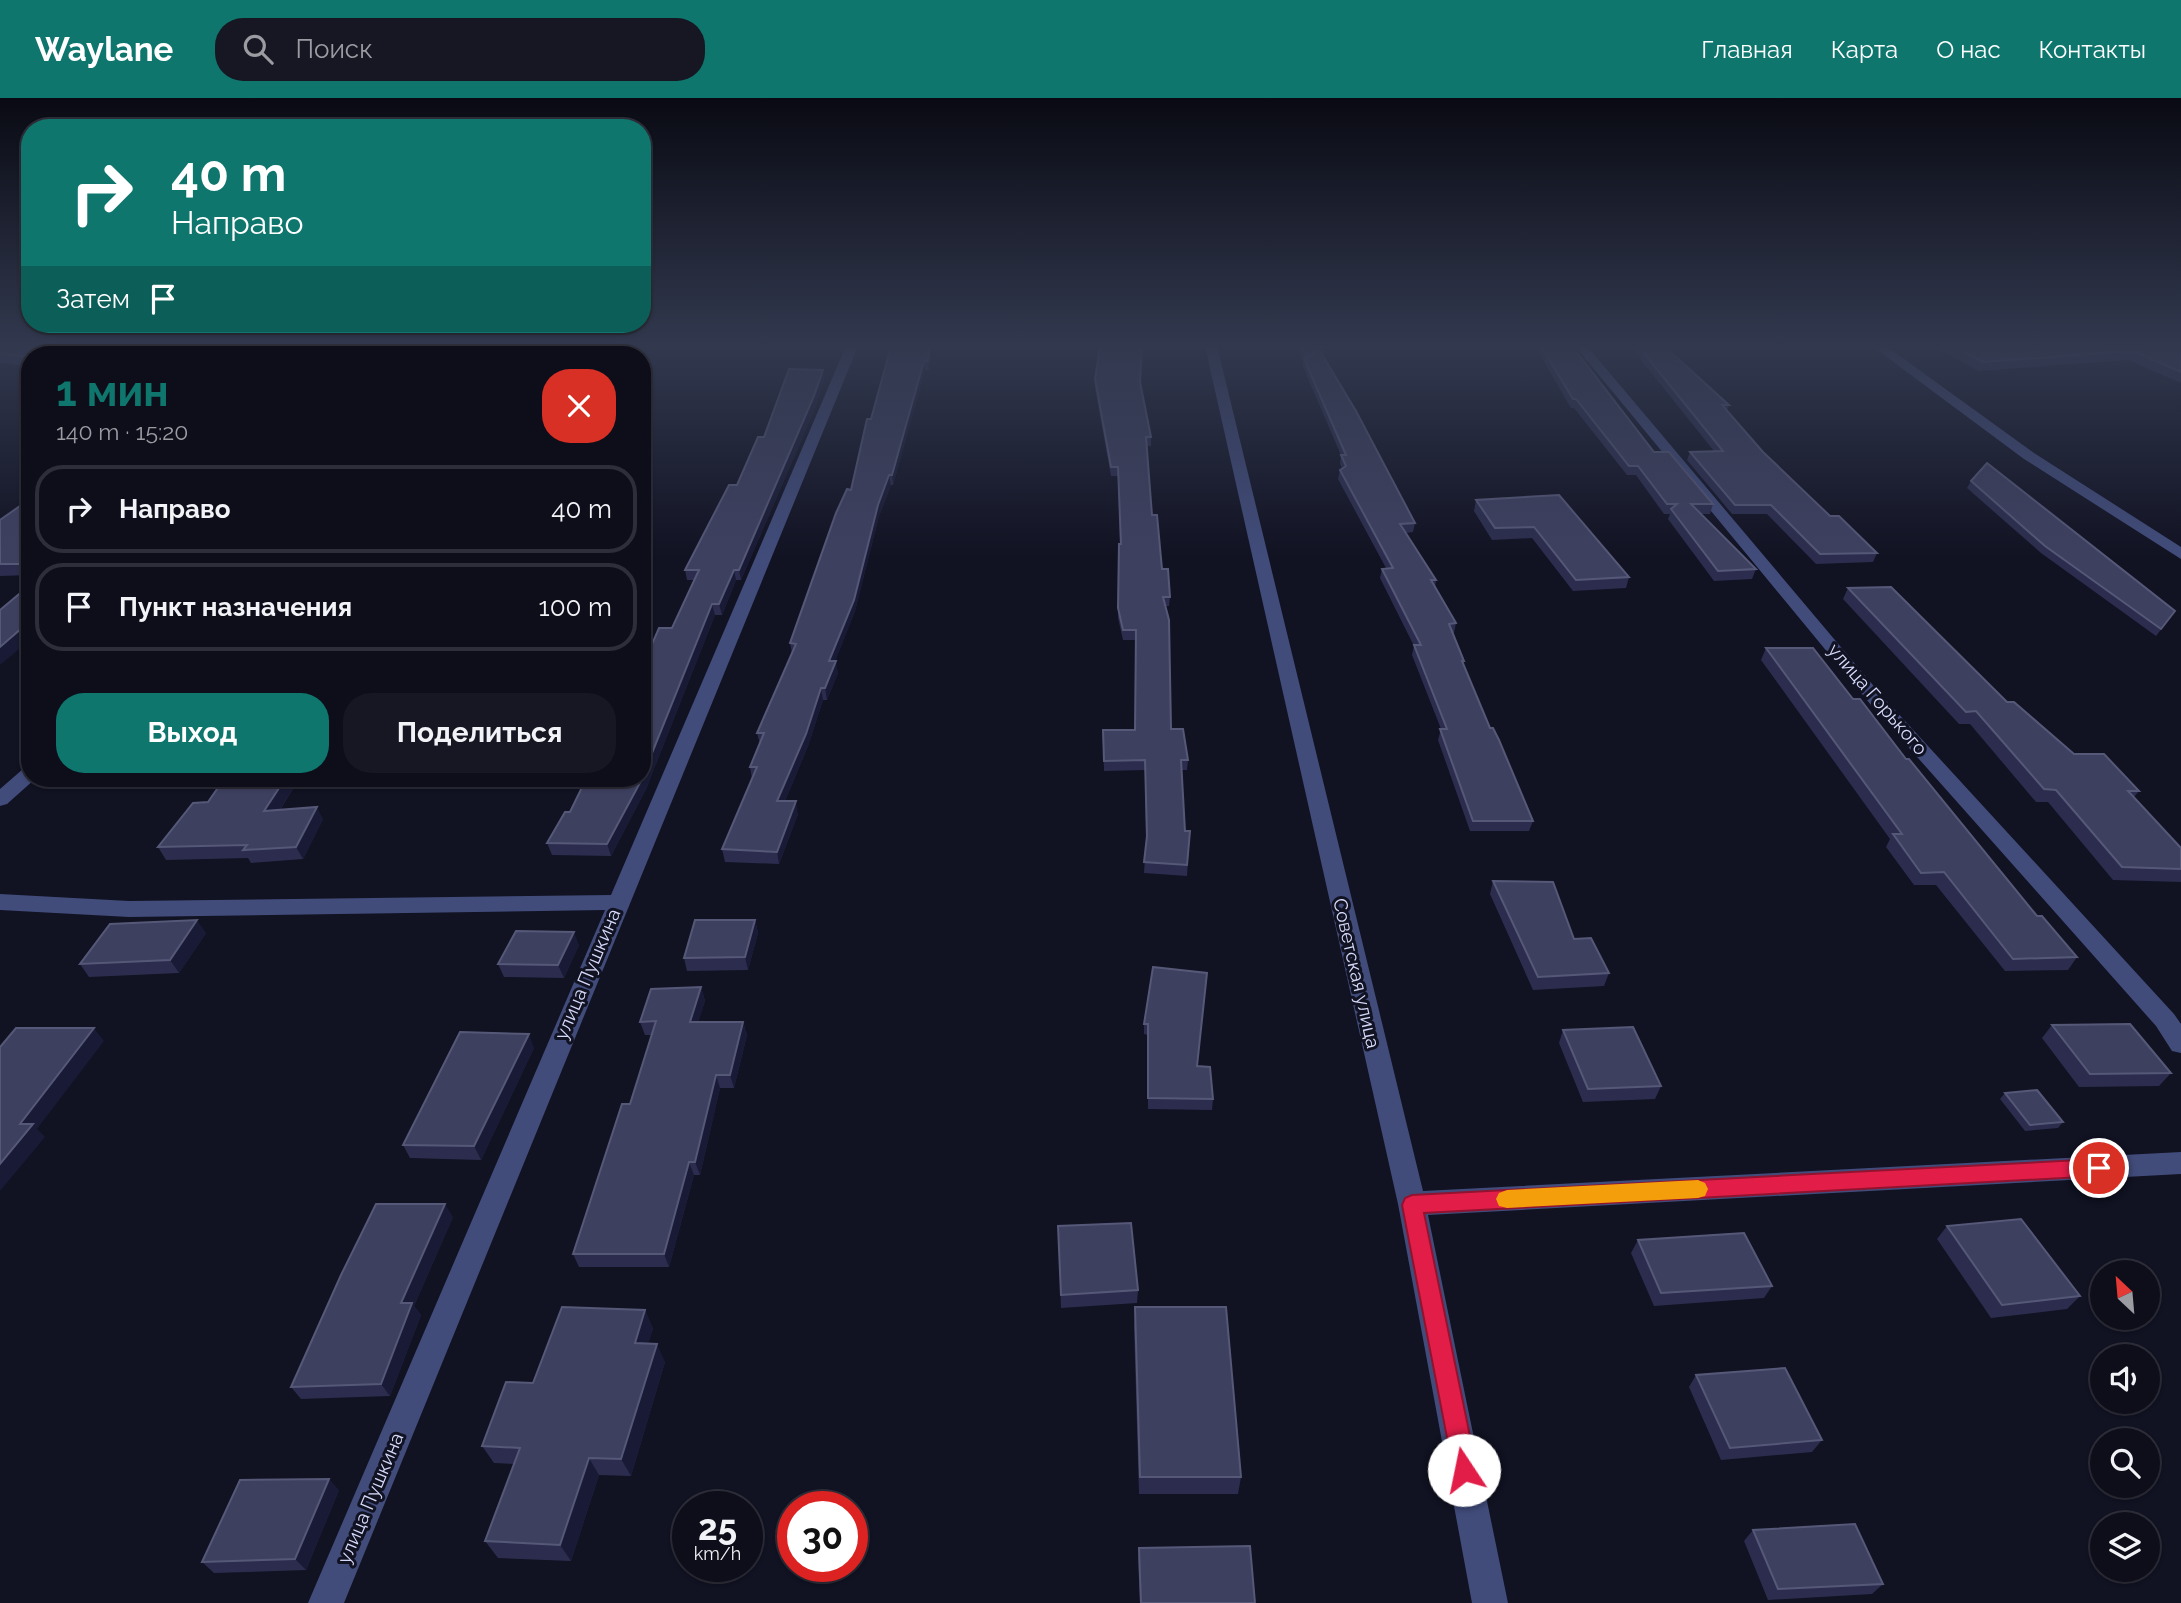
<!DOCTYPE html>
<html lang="ru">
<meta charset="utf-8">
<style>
body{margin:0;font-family:Raleway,sans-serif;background:#161723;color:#f1f3f6;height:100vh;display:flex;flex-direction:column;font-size:26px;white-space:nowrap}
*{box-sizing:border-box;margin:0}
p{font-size:23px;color:#9a9ca2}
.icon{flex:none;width:38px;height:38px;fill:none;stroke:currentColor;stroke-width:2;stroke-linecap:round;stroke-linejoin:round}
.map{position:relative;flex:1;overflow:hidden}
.panel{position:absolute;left:21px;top:248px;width:630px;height:441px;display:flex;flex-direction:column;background:#0d0e1a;border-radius:28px;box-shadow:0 2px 5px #0004,0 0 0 2px #2d2e39}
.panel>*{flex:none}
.hud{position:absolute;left:21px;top:21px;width:630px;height:214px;border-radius:28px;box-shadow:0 2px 5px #0004,0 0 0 2px #2d2e39;background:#0f766e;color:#fff;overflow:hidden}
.needle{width:46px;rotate:334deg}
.controls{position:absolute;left:2090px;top:1162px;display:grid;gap:14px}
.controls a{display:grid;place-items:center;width:70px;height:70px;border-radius:50%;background:#0d0e1a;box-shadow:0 2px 5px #0004,0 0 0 2px #2d2e39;font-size:35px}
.speed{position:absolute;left:672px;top:1393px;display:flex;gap:14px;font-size:35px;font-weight:700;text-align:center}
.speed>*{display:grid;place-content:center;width:91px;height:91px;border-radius:50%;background:#0d0e1a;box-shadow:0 2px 5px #0004,0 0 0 2px #2d2e39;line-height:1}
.speed small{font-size:18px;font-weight:400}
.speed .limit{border:10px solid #d22;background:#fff;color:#111}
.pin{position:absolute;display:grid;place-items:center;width:60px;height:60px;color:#fff;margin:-30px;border:4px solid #fff;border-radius:50%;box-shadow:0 2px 7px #0007}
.me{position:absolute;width:77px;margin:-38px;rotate:349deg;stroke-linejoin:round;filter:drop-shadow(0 0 5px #0008)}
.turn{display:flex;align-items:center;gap:24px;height:147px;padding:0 35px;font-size:32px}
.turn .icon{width:91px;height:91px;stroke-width:2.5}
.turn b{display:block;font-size:49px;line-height:60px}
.then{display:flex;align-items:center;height:66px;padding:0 35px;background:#0003;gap:14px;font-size:26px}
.round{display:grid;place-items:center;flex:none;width:74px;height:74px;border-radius:28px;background:#161723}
.overview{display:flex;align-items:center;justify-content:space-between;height:119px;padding:0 35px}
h1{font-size:42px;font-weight:700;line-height:52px;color:#0f766e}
.primary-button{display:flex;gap:14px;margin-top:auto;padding:14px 35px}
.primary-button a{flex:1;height:80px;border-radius:28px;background:#0f766e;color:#fff;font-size:28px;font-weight:700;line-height:80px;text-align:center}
.primary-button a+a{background:#161723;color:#f1f3f6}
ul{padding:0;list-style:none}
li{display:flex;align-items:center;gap:21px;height:88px;margin:0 14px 10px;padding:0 21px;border:4px solid #2d2e39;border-radius:28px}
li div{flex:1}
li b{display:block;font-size:26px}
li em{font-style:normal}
header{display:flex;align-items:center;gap:42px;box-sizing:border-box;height:98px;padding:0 35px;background:#0f766e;color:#fff}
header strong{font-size:33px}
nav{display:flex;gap:38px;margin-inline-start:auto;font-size:24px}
.search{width:490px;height:63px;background:#161723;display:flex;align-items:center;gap:18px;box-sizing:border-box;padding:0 24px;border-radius:28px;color:#9a9ca2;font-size:26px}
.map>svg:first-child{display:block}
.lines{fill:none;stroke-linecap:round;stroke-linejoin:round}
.minor{fill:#414c7b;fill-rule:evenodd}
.wall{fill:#2c2d4e}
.shaded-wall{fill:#191a35}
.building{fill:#3e4060;stroke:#565878;stroke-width:2}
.route{fill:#e11d48;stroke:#92132f;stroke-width:2}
.slow{fill:#f59e0b}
.labels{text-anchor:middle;stroke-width:6;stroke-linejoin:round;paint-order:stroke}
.street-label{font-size:19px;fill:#d6dafa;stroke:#111222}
</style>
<header>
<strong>Waylane</strong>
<div class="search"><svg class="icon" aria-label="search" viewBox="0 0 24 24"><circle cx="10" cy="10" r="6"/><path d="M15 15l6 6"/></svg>Поиск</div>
<nav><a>Главная</a><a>Карта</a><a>О нас</a><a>Контакты</a></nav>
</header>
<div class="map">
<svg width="2181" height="1505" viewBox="0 0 2181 1505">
<rect width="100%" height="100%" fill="#111222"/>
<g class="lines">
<g class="minor">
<path d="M495 248H508L499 257H486Z"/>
<path d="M846 248H858L344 1505H308L605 812 129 819 0 812V796L129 803 611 797Z"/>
<path d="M1205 248H1217L1423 1093 2181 1054V1076L1428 1117 1508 1505H1472L1398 1106Z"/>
<path d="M1575 248H1587L1883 599 2174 916 2181 926V955L2172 953 2156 928 1871 607Z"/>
<path d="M1872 248H1886L2034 355 2181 449V461L2024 361Z"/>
<path d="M30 669V681H35L7 706 0 708V691L23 671Z"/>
</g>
</g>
<g class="wall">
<path d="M0 248H189L169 257H30V268L0 265Z"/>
<path d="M931 248 929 272H925L893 387H891L879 418 855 513 835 563 838 575 827 602H823L808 648 785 703 798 716 779 766 725 764 722 751 752 681 750 669 760 646 757 635 792 555 790 545 851 392 871 321Z"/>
<path d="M1296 248H1333L1332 251 1323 257 1415 425 1413 434 1406 435 1436 482 1435 489 1456 525 1454 535H1453L1464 563 1463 566 1490 630 1533 723 1529 733H1470L1438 642 1441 631 1412 557 1414 548 1380 480 1382 471 1386 470 1338 381 1340 372 1342 370 1340 366 1341 357 1303 269V264Z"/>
<path d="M1535 248H1572L1654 354 1713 406 1710 416H1700L1756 471 1752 481 1714 483 1668 421 1670 416H1664L1636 377H1627L1574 310H1571Z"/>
<path d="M1634 248H1664L1729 307 1727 313 1763 354 1830 418 1877 455 1873 464 1816 466 1767 416H1732L1687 362 1690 354 1714 353 1633 252Z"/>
<path d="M1932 248H2181V285L2128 262 1979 273Z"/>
<path d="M823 272 824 281 816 308 741 482H736L722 517H715L646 691 611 758 552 757 547 745 570 714 642 681 672 530 694 482H687L685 472 737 387 764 339Z"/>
<path d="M1095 281 1140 285 1151 339V348H1146L1152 417 1162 471 1170 499 1169 508H1165L1171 631 1188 662 1187 672H1181L1185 733H1190L1187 778 1144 775 1146 743 1145 672 1104 673 1103 632H1135V542H1123L1118 520 1119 446H1120L1118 378H1111L1095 290Z"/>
<path d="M1971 383 2175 513 2170 520 2156 538 2041 455 1967 390Z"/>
<path d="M1559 397 1629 479 1626 490 1573 493 1532 440 1492 442 1474 413 1476 402Z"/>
<path d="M30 401V477L0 478V422Z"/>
<path d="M1848 490 2007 604 2074 656 2139 693 2134 699 2181 750V784L2113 782 2048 704H2036L1970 626H1959L1843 501Z"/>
<path d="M1766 550 1853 601 1906 661 2037 818 2077 859 2068 872 2005 873 1936 787H1914L1886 749 1890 741 1761 562Z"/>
<path d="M224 681H299L280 712 323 721 303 761 251 765 248 760 166 762 158 749 208 704Z"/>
<path d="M1493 783 1574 841 1609 875 1604 888 1533 892 1490 796Z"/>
<path d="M755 822 758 835 748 872 687 873 684 860Z"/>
<path d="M206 835 179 875 89 879 80 866Z"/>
<path d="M579 847 564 880 504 879 498 866Z"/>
<path d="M1153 869 1213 1001 1212 1012 1148 1011V937L1144 936V926Z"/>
<path d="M701 889 705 903 698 924H743L747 937 734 990H720L700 1077H694L669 1169H579L573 1156 630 1006 652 937H645L640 924Z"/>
<path d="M2052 927 2171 975 2159 988 2079 989 2042 940Z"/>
<path d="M1563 932 1661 988 1655 1001 1583 1004 1559 945Z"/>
<path d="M534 950 481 1062 410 1060 403 1047Z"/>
<path d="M2005 995 2063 1024 2058 1030 2025 1033 2000 1001Z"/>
<path d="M453 1119 414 1208 421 1217 390 1298 301 1301 291 1289Z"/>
<path d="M1058 1128 1138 1192 1137 1205 1061 1210Z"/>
<path d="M1947 1128 2080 1198 2067 1211 1991 1220 1937 1141Z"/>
<path d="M1638 1142 1772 1188 1764 1200 1654 1208 1631 1155Z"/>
<path d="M1135 1209 1241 1379 1238 1396H1139L1134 1228Z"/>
<path d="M645 1212 653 1231 648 1245 665 1264 631 1378 599 1377 571 1463 498 1460 485 1443 514 1366 494 1365 482 1348 533 1285Z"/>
<path d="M1696 1277 1822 1342 1812 1354 1721 1362 1689 1289Z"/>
<path d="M339 1392 306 1472 214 1475 202 1464Z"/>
<path d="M1753 1432 1883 1486 1872 1496 1768 1502 1744 1443Z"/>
<path d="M1139 1450 1255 1505H1140L1138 1461Z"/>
</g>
<g class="shaded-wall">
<path d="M163 248H189L169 257H142Z"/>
<path d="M624 248H634L627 257H617Z"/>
<path d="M930 248H931L929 272 928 263Z"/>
<path d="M1324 248H1333L1332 251 1306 267V259Z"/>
<path d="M924 263 925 272 893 387 892 377Z"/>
<path d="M823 272 824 281 816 308 741 482 739 472Z"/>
<path d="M889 377 891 387 879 418 855 513 831 574 829 563 878 407Z"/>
<path d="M734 472 736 482 722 517 719 506Z"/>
<path d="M712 506 715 517 646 691 611 758 607 746Z"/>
<path d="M30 523V542L0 567V549Z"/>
<path d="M836 563 838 575 827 602 825 590Z"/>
<path d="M821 590 823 602 808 648 780 715 777 703Z"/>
<path d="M285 681H299L271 726 264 713Z"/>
<path d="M796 703 798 716 779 766 777 754Z"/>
<path d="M317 709 323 721 303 761 296 749Z"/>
<path d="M197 822 206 835 179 875 170 862Z"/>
<path d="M755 822 758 835 748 872 745 859Z"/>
<path d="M574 834 579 847 564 880 558 867Z"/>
<path d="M701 889 705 903 694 937 690 924Z"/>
<path d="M743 924 747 937 734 990 730 977Z"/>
<path d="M94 930 104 943 37 1031 45 1039 0 1093V1066L20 1026Z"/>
<path d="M529 936 534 950 481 1062 474 1048Z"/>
<path d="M716 977 720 990 700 1077 695 1064Z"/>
<path d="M689 1064 694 1077 669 1169 664 1156Z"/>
<path d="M445 1106 453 1119 414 1208 421 1217 390 1298 381 1286 401 1205Z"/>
<path d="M645 1212 653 1231 643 1263 635 1245Z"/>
<path d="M657 1246 665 1264 631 1378 621 1361Z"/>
<path d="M589 1360 599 1377 571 1463 560 1447Z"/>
<path d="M329 1381 339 1392 306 1472 295 1461Z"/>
</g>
<g class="building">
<path d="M0 248H163L142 257H30V259L0 256Z"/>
<path d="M589 248H624L617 257H581Z"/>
<path d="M891 248H930L928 263H924L892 377H889L878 407 854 502 829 563H836L825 590H821L806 636 777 703H796L777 754 722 751 757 669H750L764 635H757L796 546 790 545 836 415 847 391 851 392 867 321H871Z"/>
<path d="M1100 248H1142L1140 284 1151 339H1146L1152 417H1157L1162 471H1168L1170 499H1163L1169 522 1171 631H1183L1188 662H1181L1185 733H1190L1187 767 1144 764 1147 738 1145 662 1104 663 1103 632H1135L1136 532H1123L1118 510 1119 446H1121L1118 369H1111L1095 281Z"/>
<path d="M1301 248H1324L1306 259Z"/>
<path d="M1541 248H1572L1654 354H1669L1713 406H1691L1756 471 1718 473 1671 411 1677 406H1667L1638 368H1629L1576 301H1573Z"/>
<path d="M1638 248H1664L1729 307H1722L1763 354 1830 418H1839L1877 455 1820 456 1771 407H1735L1690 354 1723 353Z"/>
<path d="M1953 248H2181V274L2133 253 1983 264Z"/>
<path d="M1320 253 1356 313 1415 425 1400 426 1436 482H1431L1456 525 1449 526 1464 563H1462L1490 630H1493L1499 642 1533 723H1473L1440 631H1447L1414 547H1421L1382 471 1393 470 1340 372 1346 368 1341 357H1346L1304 261Z"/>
<path d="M789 271 823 272 814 298 739 472H734L719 506H712L642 680V569L659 530H672L699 472H685L729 387H737L758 339H764Z"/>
<path d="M1987 365 2175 513 2161 531 2045 448 1971 383Z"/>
<path d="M1559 397 1629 479 1576 482 1534 429 1495 430 1476 402Z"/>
<path d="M30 401V466H0V422Z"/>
<path d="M30 487V523L0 549V512Z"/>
<path d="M1891 489 2007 604H2014L2074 656H2104L2139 693H2128L2181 750V771L2122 769 2056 692 2044 691 1976 613 1966 614 1848 490Z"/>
<path d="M1766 550H1813L1853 601H1860L1906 661H1909L2037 818H2042L2077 859 2013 861 1944 774 1921 775 1893 736H1902Z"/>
<path d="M224 681H285L264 713 317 709 296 749 243 752 247 747 158 749 193 705 208 704Z"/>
<path d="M586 681H642L607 746 547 745 565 714H570Z"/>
<path d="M1493 783 1553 784 1574 841 1591 840 1609 875 1538 879Z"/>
<path d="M197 822 170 862 80 866 110 826Z"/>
<path d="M695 822H755L745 859 684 860Z"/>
<path d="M516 833 574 834 558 867 498 866Z"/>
<path d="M1153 869 1207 875 1197 968 1210 969 1213 1001 1148 1000V926H1144Z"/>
<path d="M701 889 690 924H743L730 977H716L695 1064H689L664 1156H573L622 1006H630L656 923 640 924 651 891Z"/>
<path d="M2130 926 2171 975 2090 976 2052 927Z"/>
<path d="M1633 929 1661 988 1588 991 1563 932Z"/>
<path d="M16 930H94L20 1026H33L0 1066V949Z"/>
<path d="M460 934 529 936 474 1048 403 1047Z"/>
<path d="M2037 992 2063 1024 2030 1027 2005 995Z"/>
<path d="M376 1106H445L401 1205H412L381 1286 291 1289 341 1177Z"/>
<path d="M2021 1121 2080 1198 2002 1207 1947 1128Z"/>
<path d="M1131 1125 1138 1192 1061 1197 1058 1128Z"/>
<path d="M1744 1135 1772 1188 1661 1195 1638 1142Z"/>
<path d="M562 1209 645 1212 635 1245 657 1246 621 1361 589 1360 560 1447 485 1443 520 1350 482 1348 506 1284 533 1285Z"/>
<path d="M1135 1209H1226L1241 1379H1140Z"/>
<path d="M1785 1270 1822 1342 1730 1350 1696 1277Z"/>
<path d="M329 1381 295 1461 202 1464 240 1382Z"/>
<path d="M1855 1426 1883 1486 1778 1491 1753 1432Z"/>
<path d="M1250 1448 1255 1505H1141L1139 1450Z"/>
</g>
<linearGradient id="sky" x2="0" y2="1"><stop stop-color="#090a13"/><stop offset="0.54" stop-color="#32394f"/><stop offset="1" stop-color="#32394f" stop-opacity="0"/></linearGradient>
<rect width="2181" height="459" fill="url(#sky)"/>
<path class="route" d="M2099 1061 2106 1064 2109 1070 2106 1076 2099 1078 1424 1115 1477 1372 1473 1381 1464 1385 1455 1381 1402 1107 1405 1100 1412 1097Z"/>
<path class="slow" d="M1698 1082 1705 1085 1708 1091 1705 1098 1698 1100 1507 1110 1499 1108 1496 1101 1499 1095 1507 1092Z"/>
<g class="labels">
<g class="street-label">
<text transform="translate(1878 601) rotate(49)" y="7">улица Горького</text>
<text transform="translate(1357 875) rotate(77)" y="7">Советская улица</text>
<text transform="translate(587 876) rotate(-67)" y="7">улица Пушкина</text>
<text transform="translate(370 1400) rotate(-67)" y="7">улица Пушкина</text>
</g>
</g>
</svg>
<div class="controls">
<a><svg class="needle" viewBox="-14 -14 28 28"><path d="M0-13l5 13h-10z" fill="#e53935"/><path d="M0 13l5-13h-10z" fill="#9a9ca2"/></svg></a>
<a><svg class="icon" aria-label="sound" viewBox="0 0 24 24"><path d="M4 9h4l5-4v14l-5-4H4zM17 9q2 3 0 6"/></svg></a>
<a><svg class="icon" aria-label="search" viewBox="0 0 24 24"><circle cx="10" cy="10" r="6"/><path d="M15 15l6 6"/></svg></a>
<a><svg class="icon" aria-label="layers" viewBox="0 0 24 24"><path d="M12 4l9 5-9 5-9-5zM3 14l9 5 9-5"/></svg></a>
</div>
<div class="speed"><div>25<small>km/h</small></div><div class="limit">30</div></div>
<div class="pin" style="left:2099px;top:1070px;background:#d93025"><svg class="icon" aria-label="arrive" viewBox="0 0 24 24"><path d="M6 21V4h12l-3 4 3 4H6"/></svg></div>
<svg class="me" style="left:1464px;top:1372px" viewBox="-20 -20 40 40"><circle r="19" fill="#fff"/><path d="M0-13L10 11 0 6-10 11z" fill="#e11d48"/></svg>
<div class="hud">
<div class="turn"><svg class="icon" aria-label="right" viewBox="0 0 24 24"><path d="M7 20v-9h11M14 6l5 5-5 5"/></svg><div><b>40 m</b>Направо</div></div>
<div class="then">Затем<svg class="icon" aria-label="arrive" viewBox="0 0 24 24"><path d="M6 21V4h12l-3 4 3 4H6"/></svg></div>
</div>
<section class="panel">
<div class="overview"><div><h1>1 мин</h1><p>140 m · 15:20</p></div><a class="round" style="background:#d93025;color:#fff"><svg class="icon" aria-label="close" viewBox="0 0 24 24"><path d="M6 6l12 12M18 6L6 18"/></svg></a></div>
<ul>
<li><svg class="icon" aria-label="right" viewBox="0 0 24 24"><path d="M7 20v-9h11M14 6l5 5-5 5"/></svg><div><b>Направо</b></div><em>40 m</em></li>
<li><svg class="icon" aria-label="arrive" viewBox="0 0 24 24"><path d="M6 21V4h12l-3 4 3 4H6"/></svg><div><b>Пункт назначения</b></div><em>100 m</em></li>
</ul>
<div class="primary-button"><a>Выход</a><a>Поделиться</a></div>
</section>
</div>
